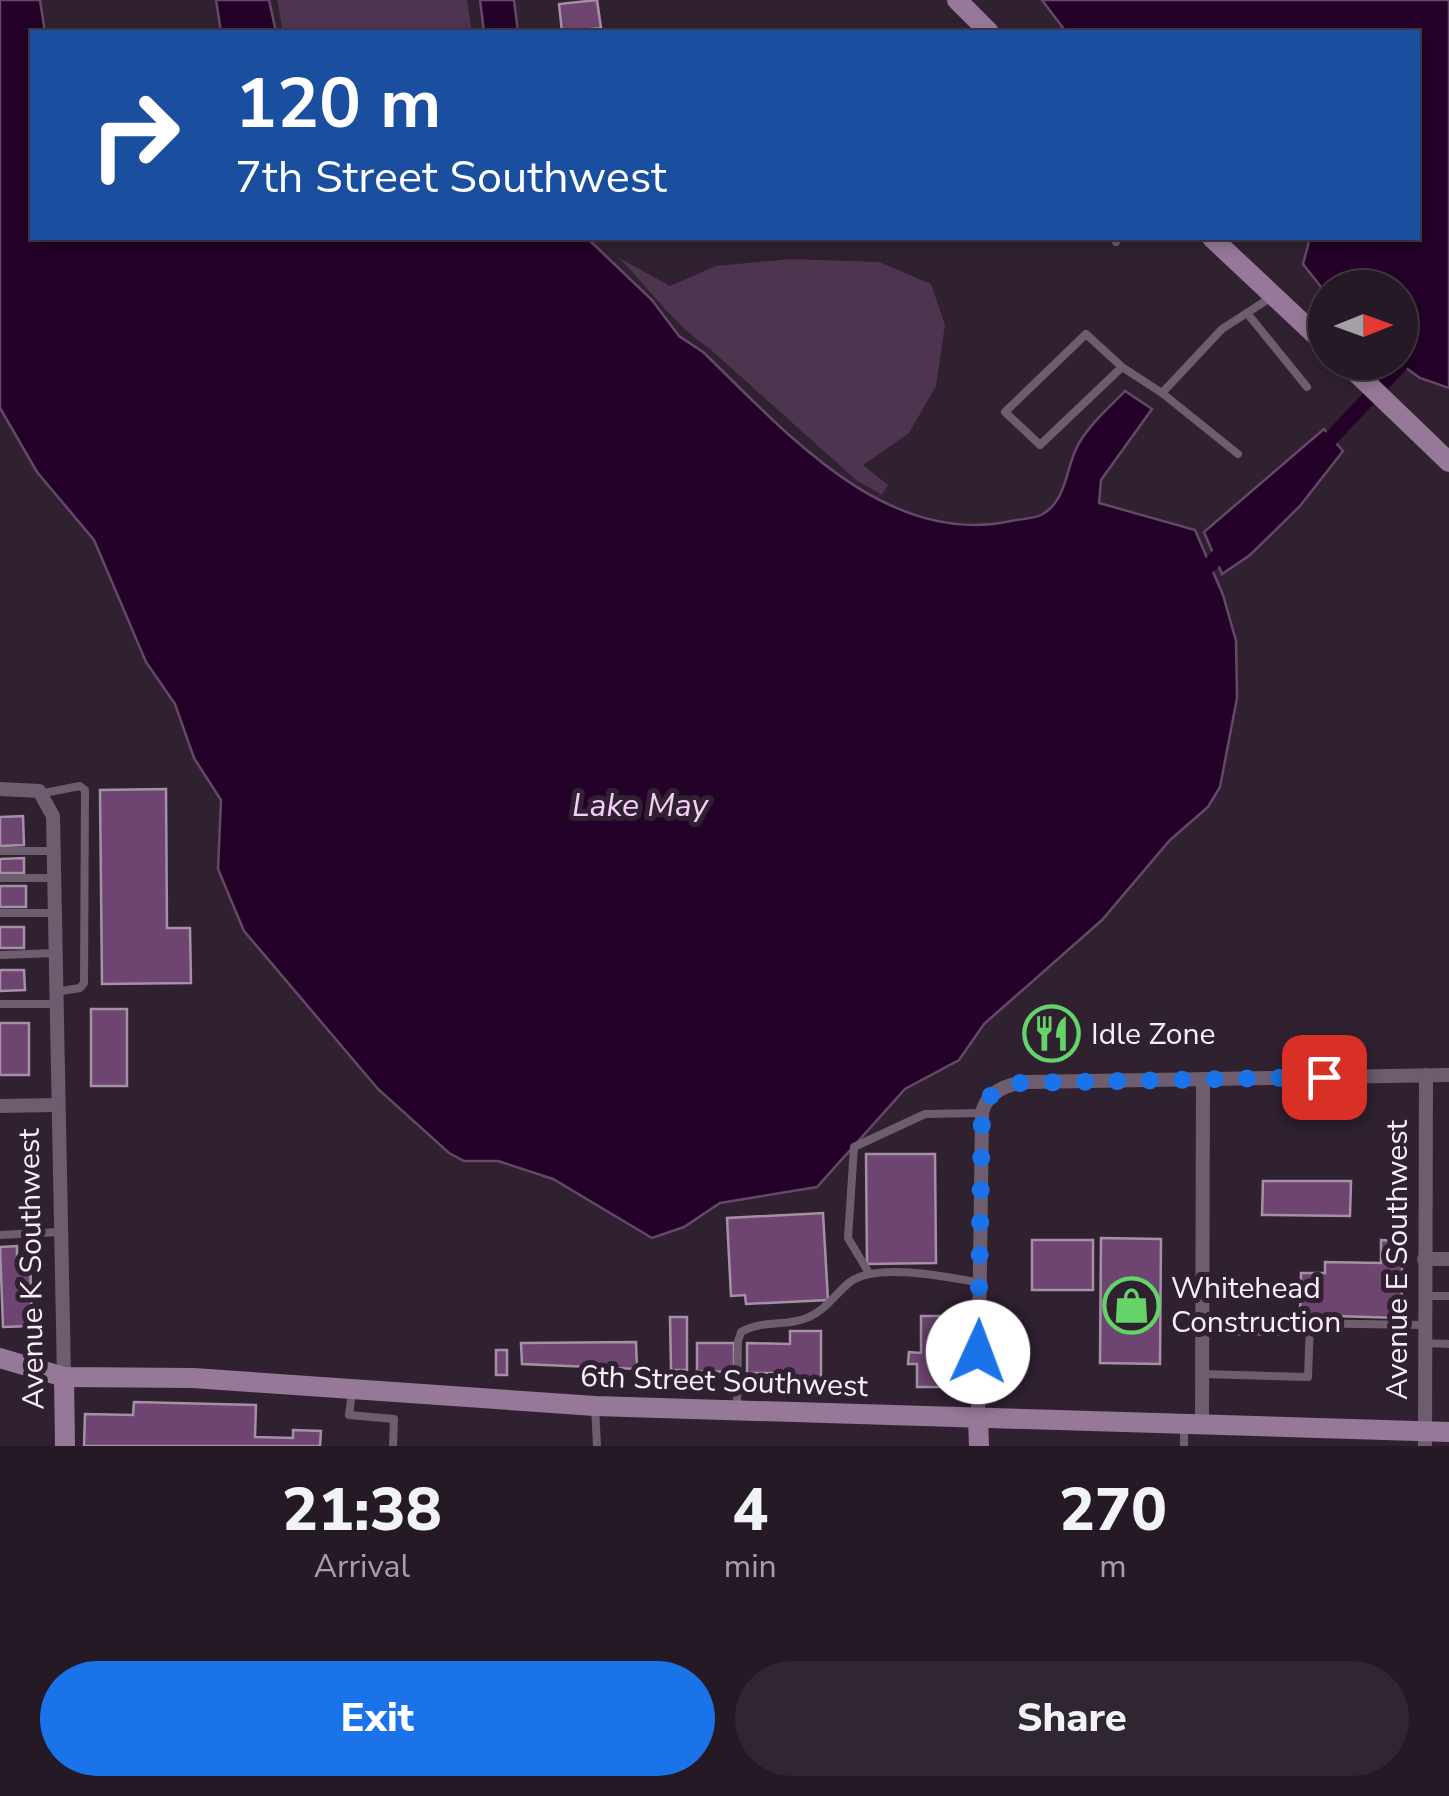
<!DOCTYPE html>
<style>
body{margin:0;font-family:"Nunito Sans",sans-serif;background:#302632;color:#f1f3f6;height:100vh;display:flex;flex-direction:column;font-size:38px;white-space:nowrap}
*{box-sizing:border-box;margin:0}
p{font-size:32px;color:#a3a0a7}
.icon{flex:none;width:55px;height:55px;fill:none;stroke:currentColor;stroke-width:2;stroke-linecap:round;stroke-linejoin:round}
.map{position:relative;height:1446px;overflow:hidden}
.side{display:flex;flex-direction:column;background:#241925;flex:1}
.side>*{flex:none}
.banner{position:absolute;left:30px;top:30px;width:1390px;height:210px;border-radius:0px;box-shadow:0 5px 15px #0003,0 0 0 2px #413842;background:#1a4fa0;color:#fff;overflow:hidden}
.needle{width:65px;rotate:89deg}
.tools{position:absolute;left:1308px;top:270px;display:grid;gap:20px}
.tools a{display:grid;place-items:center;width:110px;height:110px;border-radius:50%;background:#241925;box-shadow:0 5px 15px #0003,0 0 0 2px #413842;font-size:50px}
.pin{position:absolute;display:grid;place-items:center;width:85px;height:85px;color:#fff;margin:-42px;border-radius:20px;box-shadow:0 5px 15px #0006}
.me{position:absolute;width:110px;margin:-55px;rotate:2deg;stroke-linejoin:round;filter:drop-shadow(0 0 8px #0008)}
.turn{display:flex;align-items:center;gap:35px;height:210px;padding:0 40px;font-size:45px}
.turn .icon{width:130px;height:130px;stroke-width:2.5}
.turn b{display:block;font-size:70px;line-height:85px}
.eta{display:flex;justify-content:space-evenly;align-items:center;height:170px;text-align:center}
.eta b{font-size:60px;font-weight:800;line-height:70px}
.primary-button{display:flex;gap:20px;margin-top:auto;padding:20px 40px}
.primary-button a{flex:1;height:115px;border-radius:60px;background:#1a73e8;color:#fff;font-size:40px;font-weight:800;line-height:115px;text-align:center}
.primary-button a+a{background:#302632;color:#f1f3f6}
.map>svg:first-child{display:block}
.green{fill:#4d344f}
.water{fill:#240128;stroke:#644867;stroke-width:2.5}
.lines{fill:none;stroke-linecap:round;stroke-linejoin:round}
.canal{stroke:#240128;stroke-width:15}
.building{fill:#6e4571;stroke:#a491a5;stroke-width:2.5}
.lane{stroke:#6e5c6f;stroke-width:8}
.street{stroke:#6e5c6f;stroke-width:14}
.secondary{stroke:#967998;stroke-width:20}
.route{stroke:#1a73e8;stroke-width:18;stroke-dasharray:0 32.4}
.labels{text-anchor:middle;stroke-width:10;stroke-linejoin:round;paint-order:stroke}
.poi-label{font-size:30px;fill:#f8eef9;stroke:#302131;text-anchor:start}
.street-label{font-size:30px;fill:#f8eef9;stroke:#302131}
.water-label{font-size:32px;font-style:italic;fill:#f5cff8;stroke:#302131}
</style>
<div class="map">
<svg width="1449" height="1446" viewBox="0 0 1449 1446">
<rect width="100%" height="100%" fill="#302131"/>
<g class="green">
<path d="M277 0H467L472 32H283Z"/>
<path d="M619 258 670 286 716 266 790 259 879 262 931 284 945 325 936 386 909 433 863 465 888 485 882 495 856 480 709 348C674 325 649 288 619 258Z"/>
</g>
<g class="water">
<path d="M0 0H40L45 32H32V238H587L652 300 679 336 703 352C785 431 885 548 1011 521 1020 519 1033 519 1041 515 1066 502 1066 470 1076 449 1086 427 1109 408 1125 391L1152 409 1101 480 1099 503 1195 530 1223 595 1236 641 1237 698 1220 787 1208 807 1170 840 1102 920 984 1024 959 1060 905 1089 817 1187 720 1203 684 1227 652 1238 553 1179 498 1161H464L449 1153 378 1089 244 931 218 869 221 800 194 758 175 704 146 662 94 540 37 472 0 408Z"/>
<path d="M216 0H269L276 32H221Z"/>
<path d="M480 0H514L518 32H484Z"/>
<path d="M1042 0H1449V388L1420 378 1399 363 1400 288H1325V292L1303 264 1310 238H1418V32H1066Z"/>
<path d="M1324 429 1343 451 1300 506 1250 555 1222 574 1204 532Z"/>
</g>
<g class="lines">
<g class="canal">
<path d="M1318 452 1401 364"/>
<path d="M1210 565 1229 544"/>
</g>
</g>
<g class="building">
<path d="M597 0 601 28 562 32 559 4Z"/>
<path d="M166 789 167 928H190L191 983 102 984 100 790Z"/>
<path d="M23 816 24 845 0 846V817Z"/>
<path d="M24 858V873H0V859Z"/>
<rect x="0" y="886" width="26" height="21"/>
<rect x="0" y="927" width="24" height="21"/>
<path d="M0 970H24L25 990 0 991Z"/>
<rect x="91" y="1009" width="36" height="77"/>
<path d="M1052 1014 1076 1037 1059 1054 1052 1046 1038 1056 1028 1045 1035 1037 1029 1031Z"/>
<rect x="0" y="1023" width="29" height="52"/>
<path d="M866 1154H935L936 1263 867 1264Z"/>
<path d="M1263 1181H1351L1350 1216 1262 1215Z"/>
<path d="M823 1213 828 1300 746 1304 745 1295 731 1296 727 1218Z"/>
<path d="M1101 1238 1161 1239 1160 1364 1100 1363Z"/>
<rect x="1032" y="1240" width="61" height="50"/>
<path d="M1381 1240 1403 1241 1401 1318 1300 1315 1301 1273H1325V1262L1381 1263Z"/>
<path d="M17 1246V1259H30L32 1326 3 1327 0 1247Z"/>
<path d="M921 1316H953V1387H917V1364H908L909 1352 921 1353Z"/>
<path d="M670 1317H687V1370H671Z"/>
<path d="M790 1331H821V1381H794L785 1373H747V1343L790 1344Z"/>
<path d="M636 1342 637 1369 522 1364 521 1343Z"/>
<path d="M697 1343H734V1372L697 1371Z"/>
<rect x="496" y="1350" width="11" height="25"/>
<path d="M134 1402 256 1405 255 1437 293 1438V1430L321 1431 320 1446H84L85 1414 133 1415Z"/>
</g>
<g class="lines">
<g class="lane">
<path d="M1115 238 1116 242"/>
<path d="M1247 313 1307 387"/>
<path d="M1122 367 1086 334 1005 412 1040 445 1122 367 1162 393"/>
<path d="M1238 454 1162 393 1222 329 1273 296"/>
<path d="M44 793 80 786 85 790 84 983 80 988 55 992"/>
<path d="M0 851H54"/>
<path d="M0 878H54"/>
<path d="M0 913H55"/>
<path d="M0 955 55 953"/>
<path d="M0 1004H55"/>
<path d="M0 1235 60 1232"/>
<path d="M869 1273 848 1238 854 1147 925 1114 982 1113"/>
<path d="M1424 1296H1449"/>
<path d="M1202 1331 1279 1332 1294 1323 1424 1325"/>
<path d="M1424 1343 1449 1344"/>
<path d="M1202 1374 1308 1377 1310 1323"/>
<path d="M352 1392 349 1415 394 1419 393 1446"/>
<path d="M595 1406 597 1446"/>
<path d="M737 1407 738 1341 741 1332C763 1319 788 1327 809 1317 827 1309 836 1293 850 1282 877 1262 949 1277 981 1283"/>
<path d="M1184 1446V1426"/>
</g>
<g class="street">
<path d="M0 789 39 791 53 816 64 1377"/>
<path d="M0 1106 56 1105"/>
<path d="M1424 1259H1449"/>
<path d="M978 1418 982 1113C987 1091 1007 1084 1028 1082L1449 1075"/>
<path d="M1202 1426 1203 1079"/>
<path d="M1425 1446 1426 1075"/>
</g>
<g class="secondary">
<path d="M957 0 989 32"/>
<path d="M1212 238 1325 344"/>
<path d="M1345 362 1449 462"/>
<path d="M0 1358 64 1377 193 1378 595 1406 1449 1432"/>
<path d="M64 1377 65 1446"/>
<path d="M978 1418 979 1446"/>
</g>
</g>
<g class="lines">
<path class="route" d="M978 1352 982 1113 988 1097 1017 1083 1324 1077"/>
</g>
<defs>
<symbol id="restaurant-ring" viewBox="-11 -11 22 22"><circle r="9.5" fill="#302131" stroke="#64d468" stroke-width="1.5"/><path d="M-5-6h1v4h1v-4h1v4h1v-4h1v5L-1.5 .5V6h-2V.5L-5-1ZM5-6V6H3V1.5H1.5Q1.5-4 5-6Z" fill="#64d468"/></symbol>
<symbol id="shop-ring" viewBox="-11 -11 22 22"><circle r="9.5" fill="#302131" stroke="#64d468" stroke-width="1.5"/><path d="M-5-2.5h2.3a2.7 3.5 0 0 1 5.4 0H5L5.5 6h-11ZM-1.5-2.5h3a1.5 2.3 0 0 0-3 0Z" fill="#64d468"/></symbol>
</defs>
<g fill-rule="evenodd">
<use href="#restaurant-ring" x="1020" y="1002" width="63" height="63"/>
<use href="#shop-ring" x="1100" y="1274" width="63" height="63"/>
</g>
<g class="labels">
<g class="poi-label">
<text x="1091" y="1044">Idle Zone</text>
<text x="1171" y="1298">Whitehead<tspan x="1171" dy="34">Construction</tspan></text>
</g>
<g class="street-label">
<text transform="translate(1397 1260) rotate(-90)" y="10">Avenue E Southwest</text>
<text transform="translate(31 1269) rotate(-91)" y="10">Avenue K Southwest</text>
<text transform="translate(724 1381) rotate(2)" y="10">6th Street Southwest</text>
</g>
<g class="water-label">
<text x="640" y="816">Lake May</text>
</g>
</g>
</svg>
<div class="tools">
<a><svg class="needle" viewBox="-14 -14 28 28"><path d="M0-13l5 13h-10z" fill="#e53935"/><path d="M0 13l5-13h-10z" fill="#a3a0a7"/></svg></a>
</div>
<div class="pin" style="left:1324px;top:1077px;background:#d93025"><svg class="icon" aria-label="arrive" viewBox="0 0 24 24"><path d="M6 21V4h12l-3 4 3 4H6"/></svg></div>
<svg class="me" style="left:978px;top:1352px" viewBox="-20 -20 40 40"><circle r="19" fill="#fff"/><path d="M0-13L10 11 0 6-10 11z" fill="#1a73e8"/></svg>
<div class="banner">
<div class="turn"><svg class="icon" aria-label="right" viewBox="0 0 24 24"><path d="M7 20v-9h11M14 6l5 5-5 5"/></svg><div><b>120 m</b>7th Street Southwest</div></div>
</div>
</div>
<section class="side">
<div class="eta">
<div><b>21:38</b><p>Arrival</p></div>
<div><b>4</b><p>min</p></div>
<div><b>270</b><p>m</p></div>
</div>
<div class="primary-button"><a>Exit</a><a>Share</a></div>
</section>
